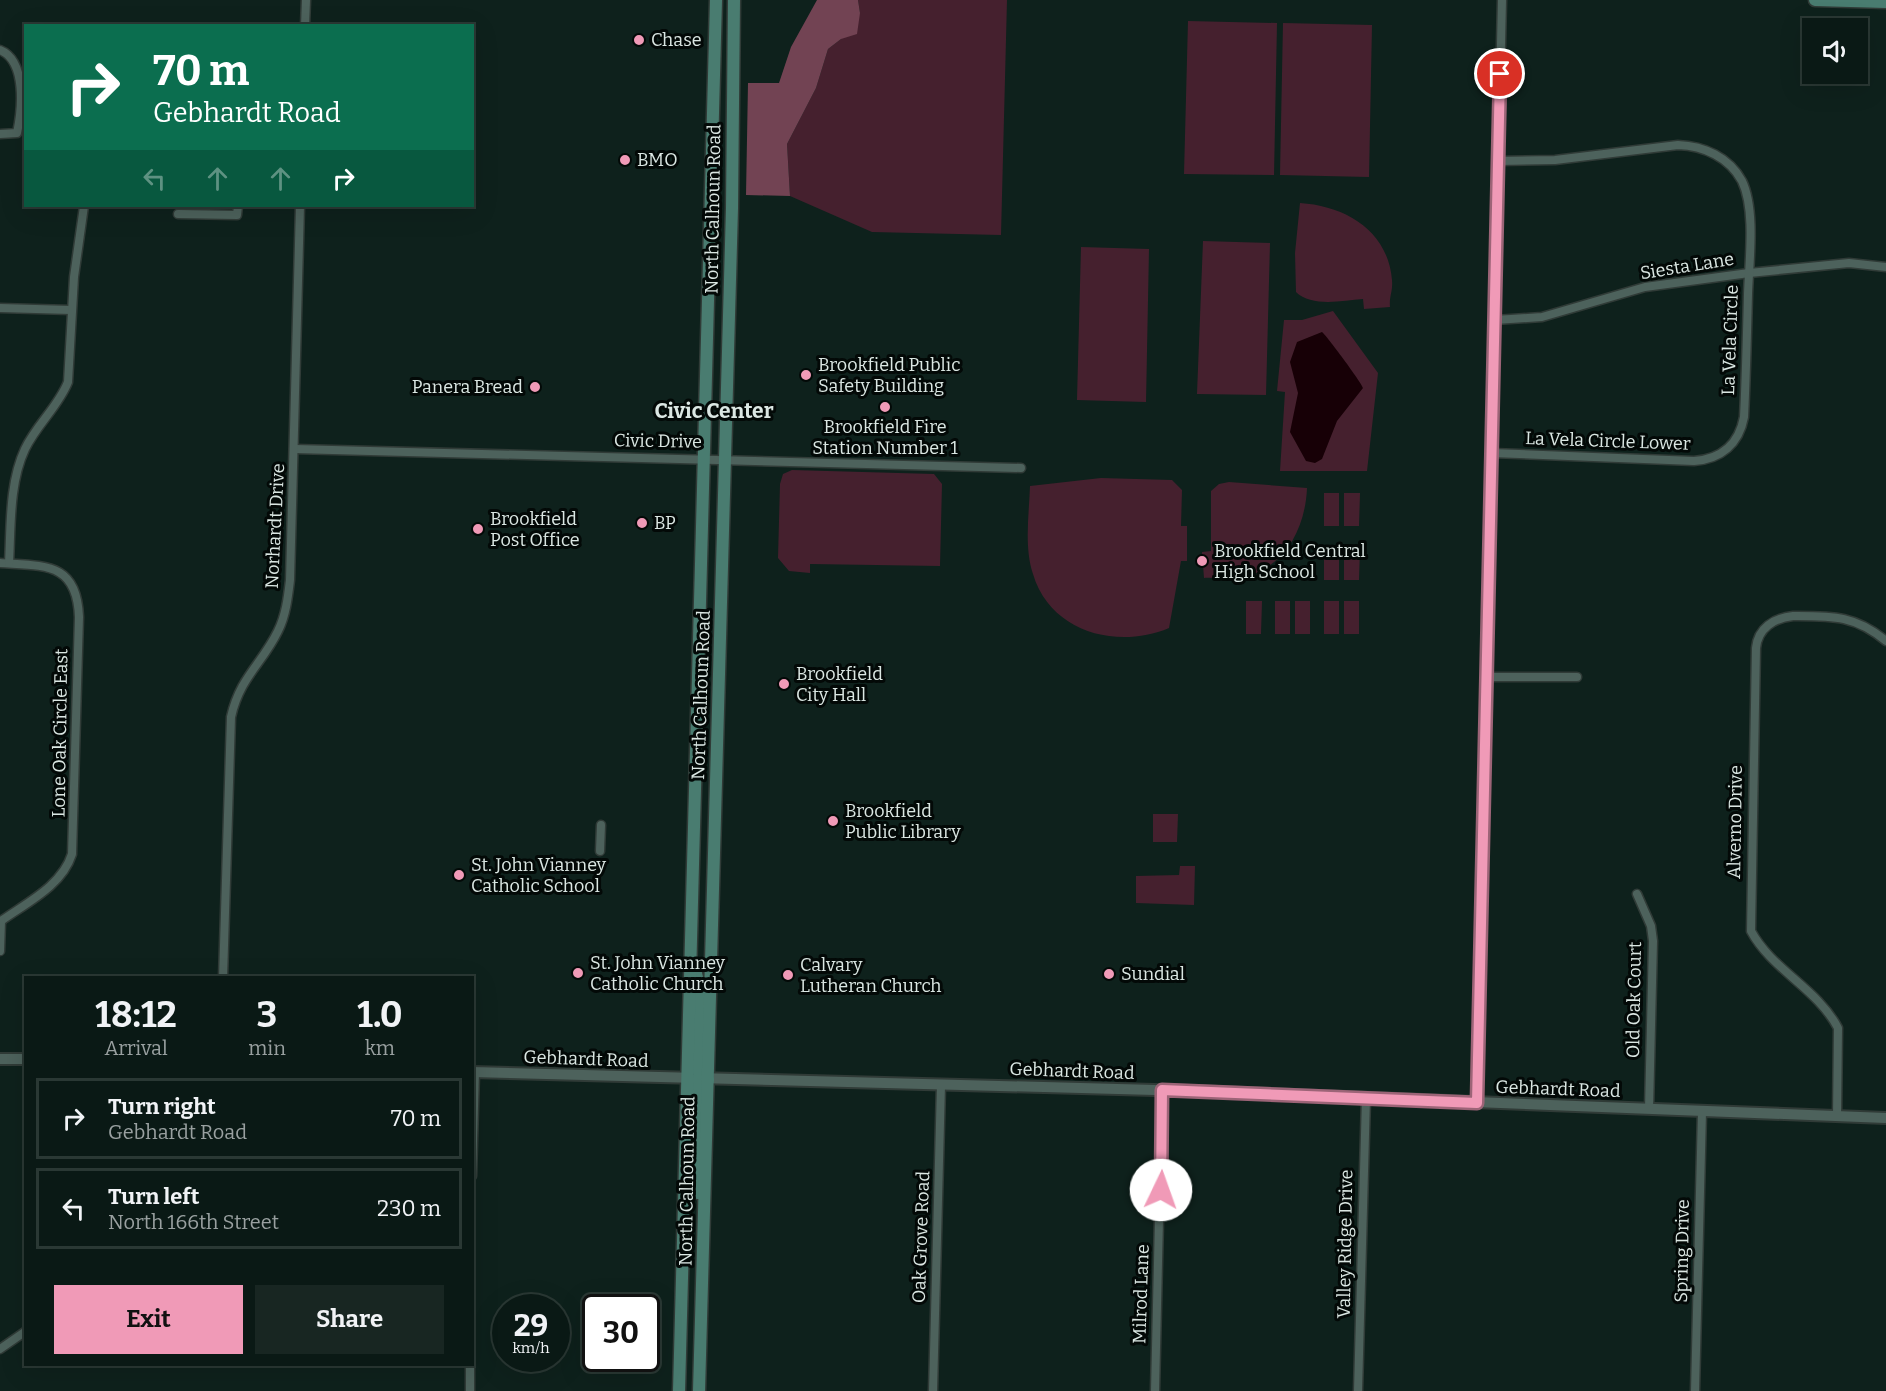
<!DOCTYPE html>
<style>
body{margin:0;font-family:Bitter,serif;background:#182622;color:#f1f3f6;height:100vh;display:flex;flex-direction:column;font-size:22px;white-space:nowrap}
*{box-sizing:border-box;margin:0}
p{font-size:20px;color:#99a0a0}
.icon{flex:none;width:33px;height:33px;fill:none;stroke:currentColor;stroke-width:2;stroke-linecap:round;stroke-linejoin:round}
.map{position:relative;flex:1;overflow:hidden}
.drawer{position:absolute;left:24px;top:976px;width:450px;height:390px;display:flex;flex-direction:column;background:#0a1915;border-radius:0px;box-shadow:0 6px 24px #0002,0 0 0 2px #2a3834}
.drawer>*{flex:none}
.guide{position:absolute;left:24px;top:24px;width:450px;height:183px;border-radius:0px;box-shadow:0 6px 24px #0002,0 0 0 2px #2a3834;background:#0b6e4f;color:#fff;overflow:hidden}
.tools{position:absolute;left:1802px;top:18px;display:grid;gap:12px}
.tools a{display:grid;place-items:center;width:66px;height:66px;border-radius:0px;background:#0a1915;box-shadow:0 6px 24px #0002,0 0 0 2px #2a3834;font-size:30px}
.speed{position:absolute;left:492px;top:1294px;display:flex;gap:12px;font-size:30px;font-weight:700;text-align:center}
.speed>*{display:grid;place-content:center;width:78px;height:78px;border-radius:50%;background:#0a1915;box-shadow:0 6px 24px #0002,0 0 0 2px #2a3834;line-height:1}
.speed small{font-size:15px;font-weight:400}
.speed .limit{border:3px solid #111;border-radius:9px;background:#fff;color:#111}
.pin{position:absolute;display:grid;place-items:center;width:51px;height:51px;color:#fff;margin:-26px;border:3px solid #fff;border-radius:50%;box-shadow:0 2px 6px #0007}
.me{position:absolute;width:66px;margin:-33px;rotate:3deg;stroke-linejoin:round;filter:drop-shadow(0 0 4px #0008)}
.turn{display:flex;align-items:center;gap:21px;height:126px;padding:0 30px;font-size:27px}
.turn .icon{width:78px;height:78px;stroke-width:2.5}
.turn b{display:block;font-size:42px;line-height:51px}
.lanes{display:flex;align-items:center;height:57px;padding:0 30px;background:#0003;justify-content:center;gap:30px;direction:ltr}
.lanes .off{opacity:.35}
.eta{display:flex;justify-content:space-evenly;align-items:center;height:102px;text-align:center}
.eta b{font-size:36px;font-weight:700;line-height:42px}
.primary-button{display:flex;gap:12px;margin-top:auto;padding:12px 30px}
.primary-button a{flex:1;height:69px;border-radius:0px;background:#f09ab7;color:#111;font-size:24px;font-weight:700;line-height:69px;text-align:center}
.primary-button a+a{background:#182622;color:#f1f3f6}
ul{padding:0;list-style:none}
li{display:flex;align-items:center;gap:18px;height:81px;margin:0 12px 9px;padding:0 18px;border:3px solid #2a3834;border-radius:0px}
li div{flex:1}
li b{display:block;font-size:22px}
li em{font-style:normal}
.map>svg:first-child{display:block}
.green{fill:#45202e}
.forest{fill:#724353}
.water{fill:#170006}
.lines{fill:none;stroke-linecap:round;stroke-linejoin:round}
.minor-casing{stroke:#303b37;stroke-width:11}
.tertiary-casing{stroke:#303b37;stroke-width:14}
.secondary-casing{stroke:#303b37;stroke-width:15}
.minor{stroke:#4d625c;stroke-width:8}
.tertiary{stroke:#4d625c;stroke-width:10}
.secondary{stroke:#497c70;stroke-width:12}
.route-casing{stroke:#9c6477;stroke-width:15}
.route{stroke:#f09ab7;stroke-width:10}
.poi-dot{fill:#f09ab7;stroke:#030907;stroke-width:2}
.labels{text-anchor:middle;stroke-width:6;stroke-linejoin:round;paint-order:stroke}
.poi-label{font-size:18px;fill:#dbe7e3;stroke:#030907;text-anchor:start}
.street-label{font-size:18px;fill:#dbe7e3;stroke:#030907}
.quarter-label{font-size:21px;font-weight:bold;fill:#dbe7e3;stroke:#030907}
</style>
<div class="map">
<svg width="1886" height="1391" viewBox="0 0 1886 1391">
<rect width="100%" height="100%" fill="#0e211c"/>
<g class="green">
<path d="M858 0H1007L1001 235 872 232 790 196 787 144 816 88 828 49 841 39 860 13Z"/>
<path d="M1188 21 1277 23 1274 175 1184 174Z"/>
<path d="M1283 23 1372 25 1369 177 1280 175Z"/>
<path d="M1300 203C1346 206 1388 231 1392 280 1393 292 1389 296 1390 307L1364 309 1363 299C1341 301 1311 307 1296 292L1295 253Z"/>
<path d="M1203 241 1270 243 1266 395 1197 394Z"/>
<path d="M1081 247 1149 249 1146 402 1077 400Z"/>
<path d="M1333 311 1378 373 1367 471H1280L1285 392 1277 391 1284 320H1302Z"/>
<path d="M792 470 934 474 942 484 940 566 810 564V573L789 571 778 558 780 484 783 474Z"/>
<path d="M1101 478 1172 480 1182 490 1181 526H1187V561H1181L1169 628C1117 650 1050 632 1033 574 1024 547 1029 515 1030 486Z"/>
<path d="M1229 482 1307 488C1305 535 1279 575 1230 580 1218 581 1214 577 1204 578L1202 552 1211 551V491L1219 484Z"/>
<rect x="1324" y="493" width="15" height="33"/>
<path d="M1344 493H1360L1359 526H1344Z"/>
<rect x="1324" y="547" width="15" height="33"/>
<path d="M1344 547H1360L1359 580H1344Z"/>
<path d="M1246 601H1262L1261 634H1246Z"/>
<rect x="1275" y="601" width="15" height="33"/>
<rect x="1295" y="601" width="15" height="33"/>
<rect x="1324" y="601" width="15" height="33"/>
<rect x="1344" y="601" width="15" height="33"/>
<path d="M1153 814H1178L1177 842H1153Z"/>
<path d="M1180 866H1195L1194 905 1136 903V876L1179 875Z"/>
</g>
<path class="forest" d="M817 0H858L860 13 857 34 841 39 828 49 816 88 787 144 790 196 746 195 748 83H779L791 47Z"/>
<path class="water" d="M1322 332C1326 335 1362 383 1363 388L1337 421 1322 459 1315 463 1306 461 1290 432 1298 393 1290 362 1297 342Z"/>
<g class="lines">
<defs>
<g id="minor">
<path d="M305 26 306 0"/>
<path d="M0 50C27 61 22 110 17 133L0 134"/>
<path d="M178 214 237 215 238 206"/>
<path d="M0 308 71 310"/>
<path d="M1495 320 1542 317 1645 287 1749 273 1849 263 1886 267"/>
<path d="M295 449 1021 468"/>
<path d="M1492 453 1694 461C1721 459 1739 444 1744 417 1746 376 1747 335 1748 294 1749 262 1756 210 1742 181 1729 157 1704 146 1678 145L1555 160 1498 161"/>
<path d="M0 563C45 566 77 562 79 617L72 854C62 886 26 903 1 921"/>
<path d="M9 563C11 526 9 483 25 449 37 424 58 407 68 382L74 277 84 206"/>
<path d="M1487 677H1577"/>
<path d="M600 851 601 825"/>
<path d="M1637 894 1651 926 1653 941 1649 1109"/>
<path d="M0 951 1 921"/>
<path d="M223 978 231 717C240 677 262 664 278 631 286 615 288 597 290 580L300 206"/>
<path d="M1477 1103 1502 0"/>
<path d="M1837 1117 1838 1028C1817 988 1772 970 1751 931L1756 648C1758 628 1774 618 1793 616 1832 616 1855 615 1886 641"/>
<path d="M472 1176 475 1072"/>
<path d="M0 1349 26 1331"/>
<path d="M470 1365V1391"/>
<path d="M933 1391 941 1085"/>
<path d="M1155 1391 1162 1090"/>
<path d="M1358 1391 1366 1098"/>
<path d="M1695 1391 1702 1112"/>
</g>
<g id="tertiary">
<path d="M0 1059H26"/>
<path d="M472 1072 1192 1091 1886 1118"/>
</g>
<g id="secondary">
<path d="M1815 0 1886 2"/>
<path d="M695 969 699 986 698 1069 700 1076 708 1080"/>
<path d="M688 1078 698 1086 695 1163 698 1193"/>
<path d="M679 1391 716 0"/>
<path d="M699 1391 732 208 734 0"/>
</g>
</defs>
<use href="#minor" class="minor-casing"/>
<use href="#tertiary" class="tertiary-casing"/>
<use href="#secondary" class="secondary-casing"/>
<use href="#minor" class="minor"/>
<use href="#tertiary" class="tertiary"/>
<use href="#secondary" class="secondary"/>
</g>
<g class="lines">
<defs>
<path id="route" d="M1161 1190 1162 1090 1477 1103 1500 74"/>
</defs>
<use href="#route" class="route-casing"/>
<use href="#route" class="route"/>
</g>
<g class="poi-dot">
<circle cx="639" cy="40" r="6"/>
<circle cx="625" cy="160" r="6"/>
<circle cx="806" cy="375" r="6"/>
<circle cx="535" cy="387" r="6"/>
<circle cx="885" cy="407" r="6"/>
<circle cx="642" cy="523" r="6"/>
<circle cx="478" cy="529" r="6"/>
<circle cx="1202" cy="561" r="6"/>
<circle cx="784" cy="684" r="6"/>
<circle cx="833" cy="821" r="6"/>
<circle cx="459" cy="875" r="6"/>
<circle cx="578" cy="973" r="6"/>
<circle cx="1109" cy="974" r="6"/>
<circle cx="788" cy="975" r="6"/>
</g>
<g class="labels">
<g class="poi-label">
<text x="651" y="46">Chase</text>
<text x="637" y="166">BMO</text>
<text x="818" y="371">Brookfield Public<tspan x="818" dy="21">Safety Building</tspan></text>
<text x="523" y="393" text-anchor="end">Panera Bread</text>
<text x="885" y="433" text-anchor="middle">Brookfield Fire<tspan x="885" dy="21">Station Number 1</tspan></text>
<text x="490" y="525">Brookfield<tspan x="490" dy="21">Post Office</tspan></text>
<text x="654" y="529">BP</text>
<text x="1214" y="557">Brookfield Central<tspan x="1214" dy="21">High School</tspan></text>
<text x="796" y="680">Brookfield<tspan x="796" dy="21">City Hall</tspan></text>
<text x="845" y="817">Brookfield<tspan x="845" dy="21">Public Library</tspan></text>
<text x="471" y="871">St. John Vianney<tspan x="471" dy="21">Catholic School</tspan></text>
<text x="590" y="969">St. John Vianney<tspan x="590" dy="21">Catholic Church</tspan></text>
<text x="800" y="971">Calvary<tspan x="800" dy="21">Lutheran Church</tspan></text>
<text x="1121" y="980">Sundial</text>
</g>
<g class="street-label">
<text transform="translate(713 209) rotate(-89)" y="6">North Calhoun Road</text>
<text transform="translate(1687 266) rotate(-9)" y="6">Siesta Lane</text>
<text transform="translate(1730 340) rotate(-88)" y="6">La Vela Circle</text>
<text transform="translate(658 441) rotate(1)" y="6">Civic Drive</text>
<text transform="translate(1608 441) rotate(2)" y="6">La Vela Circle Lower</text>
<text transform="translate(275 526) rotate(-87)" y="6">Norhardt Drive</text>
<text transform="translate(701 695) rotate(-88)" y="6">North Calhoun Road</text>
<text transform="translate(60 733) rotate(-89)" y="6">Lone Oak Circle East</text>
<text transform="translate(1735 822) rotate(-89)" y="6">Alverno Drive</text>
<text transform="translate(1634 1000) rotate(-89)" y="6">Old Oak Court</text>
<text transform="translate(586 1059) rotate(2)" y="6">Gebhardt Road</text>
<text transform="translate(1072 1071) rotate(2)" y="6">Gebhardt Road</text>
<text transform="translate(1558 1089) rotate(2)" y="6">Gebhardt Road</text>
<text transform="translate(687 1181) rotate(-89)" y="6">North Calhoun Road</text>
<text transform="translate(921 1237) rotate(-88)" y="6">Oak Grove Road</text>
<text transform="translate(1345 1244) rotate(-89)" y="6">Valley Ridge Drive</text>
<text transform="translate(1682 1251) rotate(-89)" y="6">Spring Drive</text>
<text transform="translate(1141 1294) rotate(-88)" y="6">Milrod Lane</text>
</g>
<g class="quarter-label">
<text x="714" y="418">Civic Center</text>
</g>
</g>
</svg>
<div class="tools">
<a><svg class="icon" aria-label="sound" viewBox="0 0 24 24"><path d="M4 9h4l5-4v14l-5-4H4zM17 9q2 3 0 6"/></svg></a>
</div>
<div class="speed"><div>29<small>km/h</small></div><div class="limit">30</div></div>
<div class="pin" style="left:1500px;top:74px;background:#d93025"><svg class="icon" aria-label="arrive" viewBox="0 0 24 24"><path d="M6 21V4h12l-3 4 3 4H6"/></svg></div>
<svg class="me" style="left:1161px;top:1190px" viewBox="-20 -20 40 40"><circle r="19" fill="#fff"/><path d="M0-13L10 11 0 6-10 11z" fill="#f09ab7"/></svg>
<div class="guide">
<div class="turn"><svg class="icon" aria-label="right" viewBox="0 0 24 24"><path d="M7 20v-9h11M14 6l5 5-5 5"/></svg><div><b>70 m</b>Gebhardt Road</div></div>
<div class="lanes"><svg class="icon off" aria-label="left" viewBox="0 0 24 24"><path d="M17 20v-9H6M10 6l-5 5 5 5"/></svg><svg class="icon off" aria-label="ahead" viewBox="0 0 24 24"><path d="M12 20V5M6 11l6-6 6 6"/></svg><svg class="icon off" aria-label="ahead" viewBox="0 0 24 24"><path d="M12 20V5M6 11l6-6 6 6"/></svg><svg class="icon" aria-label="right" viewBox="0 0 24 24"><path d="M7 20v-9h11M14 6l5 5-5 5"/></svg></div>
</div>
<section class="drawer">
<div class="eta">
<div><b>18:12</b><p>Arrival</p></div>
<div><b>3</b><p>min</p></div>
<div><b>1.0</b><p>km</p></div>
</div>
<ul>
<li><svg class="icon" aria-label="right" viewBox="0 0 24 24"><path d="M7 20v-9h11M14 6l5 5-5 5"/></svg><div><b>Turn right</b><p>Gebhardt Road</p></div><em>70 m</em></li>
<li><svg class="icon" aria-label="left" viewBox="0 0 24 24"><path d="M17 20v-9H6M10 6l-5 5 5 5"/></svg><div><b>Turn left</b><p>North 166th Street</p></div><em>230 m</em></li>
</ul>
<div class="primary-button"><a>Exit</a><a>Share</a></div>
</section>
</div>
